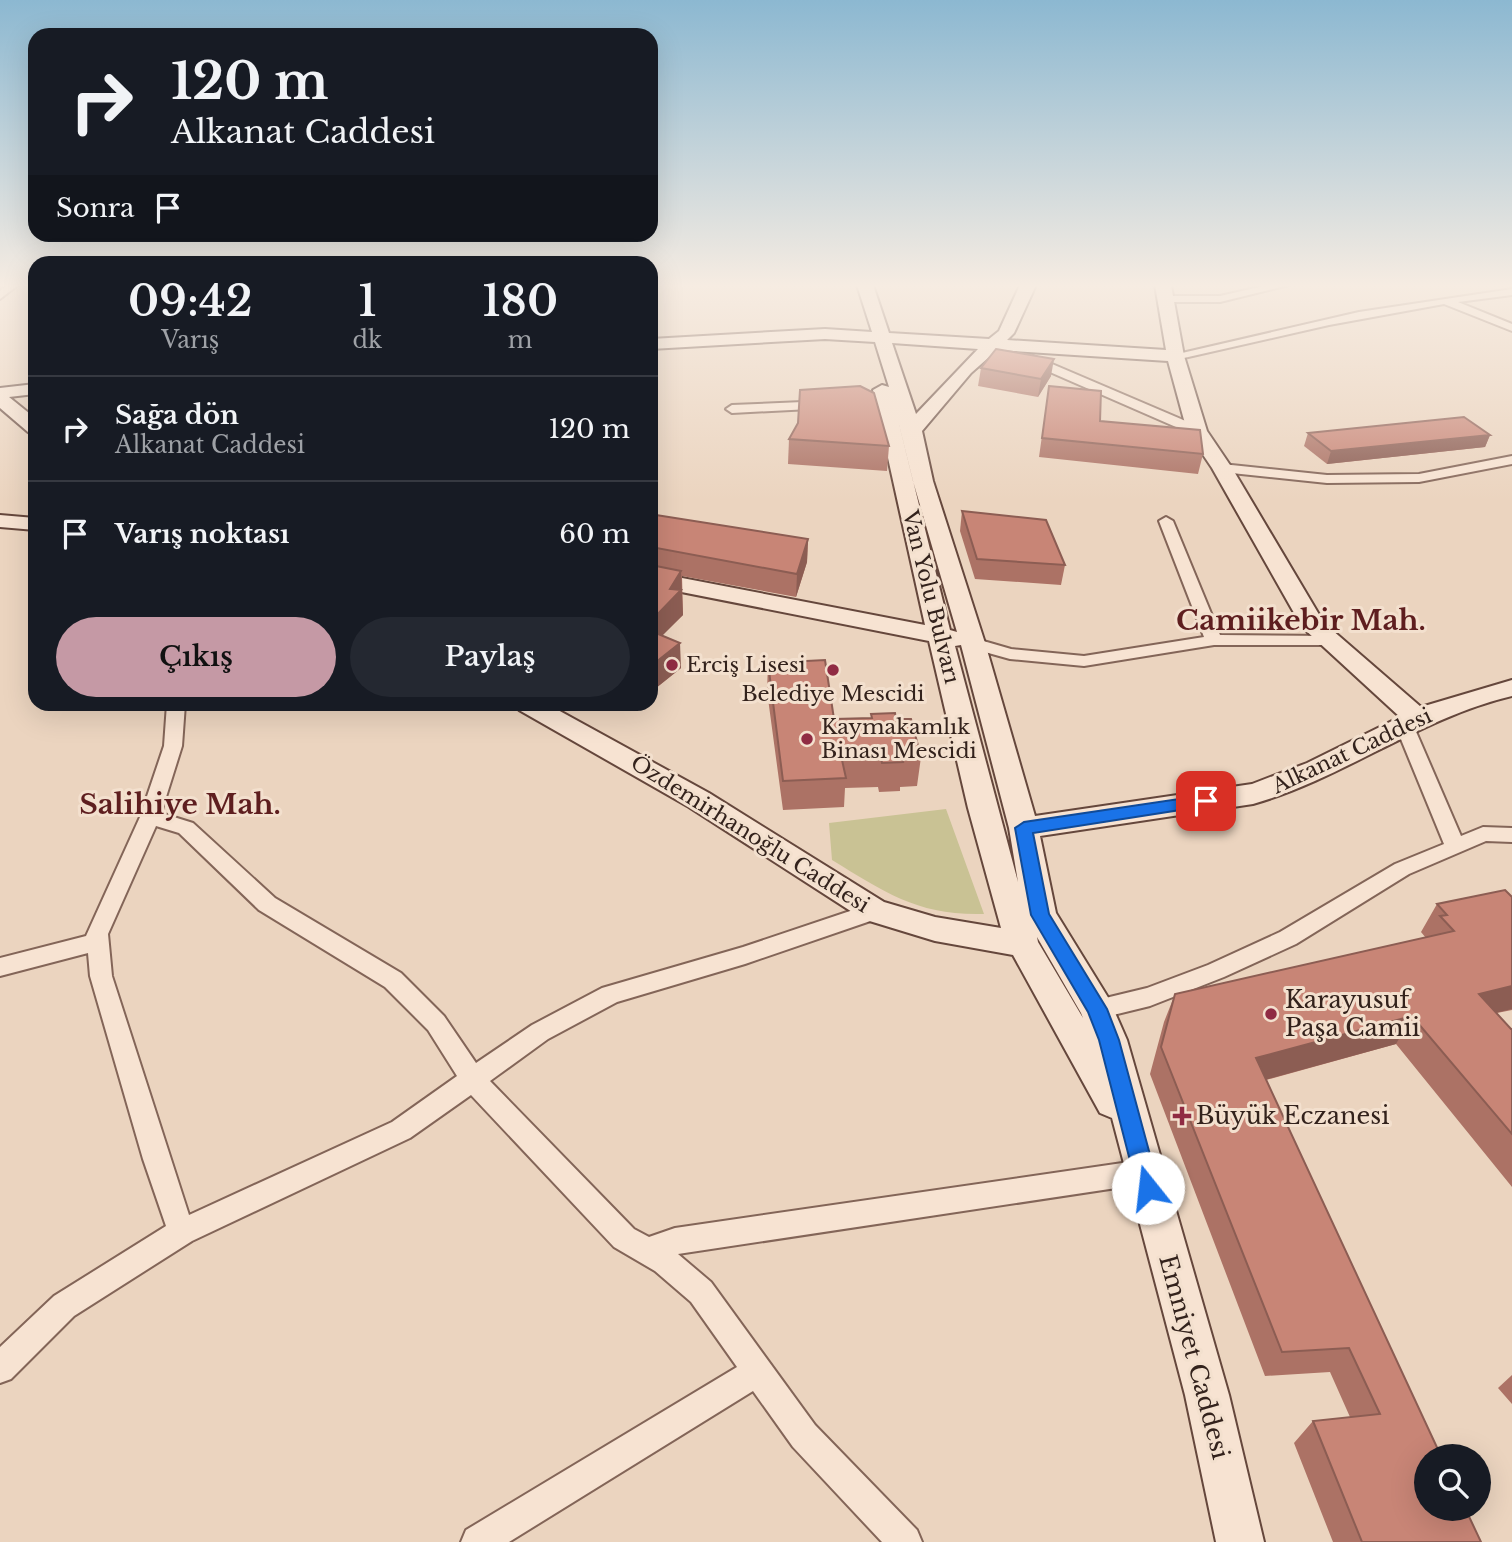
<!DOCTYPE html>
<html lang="tr">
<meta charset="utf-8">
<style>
body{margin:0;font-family:"Libre Baskerville",serif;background:#242831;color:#f1f3f6;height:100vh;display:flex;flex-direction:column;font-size:26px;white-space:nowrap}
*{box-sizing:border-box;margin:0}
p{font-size:23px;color:#9ea1a6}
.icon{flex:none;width:38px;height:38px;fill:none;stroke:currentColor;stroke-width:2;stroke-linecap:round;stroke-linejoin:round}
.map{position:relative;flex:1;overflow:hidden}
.panel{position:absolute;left:28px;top:256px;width:630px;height:455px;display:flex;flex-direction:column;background:#171b24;border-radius:21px;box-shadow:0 7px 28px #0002}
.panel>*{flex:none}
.hud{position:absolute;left:28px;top:28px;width:630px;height:214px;border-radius:21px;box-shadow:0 7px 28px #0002;background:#171b24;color:#f1f3f6;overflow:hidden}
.buttons{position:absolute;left:1414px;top:1444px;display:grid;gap:14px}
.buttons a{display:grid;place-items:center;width:77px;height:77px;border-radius:50%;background:#171b24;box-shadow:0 7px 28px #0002;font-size:35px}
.pin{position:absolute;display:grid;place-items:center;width:60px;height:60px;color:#fff;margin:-30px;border-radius:14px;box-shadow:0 4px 10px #0006}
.me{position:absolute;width:77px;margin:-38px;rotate:344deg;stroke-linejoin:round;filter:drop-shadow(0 0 5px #0008)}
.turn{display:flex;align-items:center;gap:24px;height:147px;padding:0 28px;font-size:32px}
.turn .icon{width:91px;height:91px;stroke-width:2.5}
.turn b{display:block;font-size:49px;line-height:60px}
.then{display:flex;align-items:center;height:66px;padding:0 28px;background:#0003;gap:14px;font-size:26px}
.eta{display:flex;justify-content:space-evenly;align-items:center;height:119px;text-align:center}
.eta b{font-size:42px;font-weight:600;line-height:49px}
.button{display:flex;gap:14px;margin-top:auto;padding:14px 28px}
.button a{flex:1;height:80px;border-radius:42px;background:#c599a5;color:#111;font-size:28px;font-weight:600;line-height:80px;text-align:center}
.button a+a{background:#242831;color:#f1f3f6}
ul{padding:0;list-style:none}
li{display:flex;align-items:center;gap:21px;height:105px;padding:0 28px;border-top:2px solid #363941}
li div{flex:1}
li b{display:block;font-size:26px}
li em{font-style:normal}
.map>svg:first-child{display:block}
.green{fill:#c9c294}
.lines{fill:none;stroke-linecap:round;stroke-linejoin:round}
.street-casing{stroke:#836558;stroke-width:4}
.secondary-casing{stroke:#65473c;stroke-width:4}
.street{fill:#f7e3d2;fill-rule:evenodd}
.secondary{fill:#f7e3d2;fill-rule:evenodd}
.wall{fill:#ac7265}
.shaded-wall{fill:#8c5d53}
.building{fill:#c88576;stroke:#8c5d53;stroke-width:2}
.route{fill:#1a73e8;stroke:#114b97;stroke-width:2}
.poi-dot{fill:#902b43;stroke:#f3e0ce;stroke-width:2.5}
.labels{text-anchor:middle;stroke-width:6;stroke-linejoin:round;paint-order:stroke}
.street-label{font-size:21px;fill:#33221c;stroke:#f3e0ce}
.poi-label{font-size:21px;fill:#33221c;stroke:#f3e0ce;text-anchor:start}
.near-poi-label{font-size:24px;fill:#33221c;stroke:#f3e0ce;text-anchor:start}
.near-street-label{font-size:24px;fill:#33221c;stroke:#f3e0ce}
.district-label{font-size:28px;font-weight:bold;fill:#5e1e1f;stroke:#f3e0ce}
</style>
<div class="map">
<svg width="1512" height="1542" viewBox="0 0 1512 1542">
<rect width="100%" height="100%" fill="#ebd4bf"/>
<path class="green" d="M946 809 984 914C919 916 886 893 832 860L829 823Z"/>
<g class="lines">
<defs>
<g id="street">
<path d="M6 285H18L0 299V291Z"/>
<path d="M1268 285H1289L1220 302H1166L1161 299 1166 296H1220Z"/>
<path d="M1512 289V295L1458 302 1512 324V331L1444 304 1329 325 1175 360 1169 356 1359 312Z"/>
<path d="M1031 355 1202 428 1204 431 1192 434 1027 362V356Z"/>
<path d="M826 401 832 405 830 408 732 413 726 409 732 405Z"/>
<path d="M1512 456V464L1419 482 1327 483 1222 472 1215 468 1222 464 1327 475 1419 474Z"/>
<path d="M1166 517 1173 521 1220 635 1329 636 1337 641 1335 645H1214L1084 666 1010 659 967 647 965 643 973 638 1011 649 1084 656 1204 637 1159 521Z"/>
<path d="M167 704H185L182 746 161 813 193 823 275 898 401 973 444 1016 476 1063 532 1025 602 988 743 947 874 903 882 905 885 911 882 917 745 964 617 1002 548 1039 490 1081 634 1229 649 1237 675 1228 1143 1160 1152 1163 1156 1172 1152 1181 1143 1184 678 1254 711 1282 815 1425 917 1530 922 1542H882L793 1447 753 1391 509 1542H461L466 1530 737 1367 691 1302 655 1271 614 1247 471 1095 410 1138 192 1241 74 1316 11 1379 0 1383V1347L54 1296 166 1226 143 1159 90 976 88 953 0 976V958L86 936 140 817 164 746ZM156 826 179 833 259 910 385 987 428 1030 457 1076 392 1122 189 1215 112 976 108 934Z"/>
<path d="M1405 721 1414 727 1461 836 1483 827 1512 828V842L1486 841 1409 874 1296 944 1224 977 1150 1006 1097 1019 1089 1016 1085 1009 1089 1002 1147 988 1208 965 1280 932 1395 864 1444 844 1396 727Z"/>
</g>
<g id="secondary">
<path d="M857 285H873L889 333 989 339 999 331 1020 285H1036L1014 333 1007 340 1166 350 1155 285H1171L1184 356 1207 431 1232 468 1324 623 1421 707 1512 680V696C1419 718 1344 778 1253 804L1040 836 1056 913 1109 999 1127 1040 1229 1395 1264 1542H1216L1185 1395 1112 1118 1100 1113 1013 955 935 941 863 919 689 807 519 710 515 704H547L709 793 884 902 935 917 1001 928 968 808 929 641 651 586V572L925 625 873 390 882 385 889 387 875 342 825 339 651 349V339L825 329 872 332ZM892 343 978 349 916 414ZM997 350 1168 361 1187 431 1212 468 1302 627 1400 717 1307 763 1252 784 1035 816 985 643 933 481 922 431 971 373ZM893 400 913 481 957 632 950 630ZM961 645 1009 828 1018 882 955 646ZM1037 937 1081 1013 1083 1018 1038 942Z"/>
<path d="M35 384V394L9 397 35 418V434L28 432 0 408V388Z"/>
<path d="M0 515 35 518V530L0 527Z"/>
</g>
</defs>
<use href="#street" class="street-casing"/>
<use href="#secondary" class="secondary-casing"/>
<use href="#street" class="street"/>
<use href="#secondary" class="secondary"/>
</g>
<g class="wall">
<path d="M981 368 1051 376 1038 397 978 386Z"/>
<path d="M1049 386 1100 421 1203 454 1198 474 1039 457Z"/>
<path d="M1308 433 1490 435 1485 447 1327 464 1304 446Z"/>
<path d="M789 439 889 446 887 471 788 464Z"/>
<path d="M962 511 1065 565 1061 585 975 579 960 531Z"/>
<path d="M651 522 808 539 807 562 796 597 682 576 683 615 662 635 681 668 651 692Z"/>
<path d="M768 663 834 719 871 718V714L896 719 921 757 917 786 900 787V791L879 792 878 787 845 788 844 807 783 810 767 691Z"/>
<path d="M1512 897V1010L1497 1013 1511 1029H1512V1187L1396 1044 1266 1080 1481 1542H1333L1294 1443 1313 1421 1350 1417 1330 1372 1265 1376 1150 1074 1164 1022 1175 994 1426 938 1421 932 1437 904Z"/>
<path d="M1512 1375V1404L1498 1388Z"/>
</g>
<g class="shaded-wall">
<path d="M1054 359 1051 376 1038 397 1041 379Z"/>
<path d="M1490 435 1485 447 1327 464 1331 451Z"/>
<path d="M808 539 807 562 796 597 797 574Z"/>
<path d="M681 571 683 615 651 647V621Z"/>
<path d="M680 643 681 668 651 692V666Z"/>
<path d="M1512 986V1009L1461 1021 1479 994Z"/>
<path d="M1412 1016 1396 1044 1243 1086 1256 1058Z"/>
</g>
<g class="building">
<path d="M996 349 1054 359 1041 379 981 368Z"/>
<path d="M860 386 874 393 889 446 789 439 798 423 800 390Z"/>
<path d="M1049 386 1101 391 1100 421 1200 430 1203 454 1042 438Z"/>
<path d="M1464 417 1490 435 1331 451 1308 433Z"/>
<path d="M962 511 1046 520 1065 565 977 559Z"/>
<path d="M656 515 808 539 797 574 651 547V522Z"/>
<path d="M651 565 681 571 670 589 681 590 651 621Z"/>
<path d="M651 631 680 643 651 666Z"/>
<path d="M825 660 834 719 872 718 871 714 895 713 896 719H911L921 757 902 758 903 762 882 763 881 758 842 760 846 778 783 781 768 663Z"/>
<path d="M1505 890 1512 897V986L1479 994 1511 1029H1512V1134L1412 1016 1256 1058 1441 1456H1426V1508H1465L1481 1542H1362L1313 1421 1380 1414 1349 1348 1282 1352 1161 1047 1175 994 1454 931 1440 916 1447 915 1437 904Z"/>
</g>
<linearGradient id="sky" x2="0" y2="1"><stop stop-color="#8cb8d1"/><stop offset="0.57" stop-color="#f6ece2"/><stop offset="1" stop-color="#f6ece2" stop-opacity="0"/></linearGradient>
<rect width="1512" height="501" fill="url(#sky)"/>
<path class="route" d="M1206 795 1214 801 1212 805 1033 833 1049 914 1107 1009 1119 1040 1159 1188 1155 1195 1148 1198 1140 1195 1137 1188 1099 1040 1088 1012 1031 915 1015 828 1024 822Z"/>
<g class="poi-dot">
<circle cx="672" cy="665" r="7"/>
<circle cx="833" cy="670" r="7"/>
<circle cx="807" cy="739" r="7"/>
<circle cx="1271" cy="1014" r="7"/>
<path d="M1178.5 1105.5h7v7h7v7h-7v7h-7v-7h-7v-7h7z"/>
</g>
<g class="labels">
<g class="street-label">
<text transform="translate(931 597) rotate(76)" y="7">Van Yolu Bulvarı</text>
<text transform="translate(1352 751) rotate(-25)" y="7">Alkanat Caddesi</text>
<text transform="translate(750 834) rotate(32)" y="7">Özdemirhanoğlu Caddesi</text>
</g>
<g class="poi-label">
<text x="686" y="672">Erciş Lisesi</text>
<text x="833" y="701" text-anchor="middle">Belediye Mescidi</text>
<text x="821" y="734">Kaymakamlık<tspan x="821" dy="24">Binası Mescidi</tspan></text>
</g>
<g class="near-poi-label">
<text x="1285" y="1008">Karayusuf<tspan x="1285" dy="28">Paşa Camii</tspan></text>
<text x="1196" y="1124">Büyük Eczanesi</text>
</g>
<g class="near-street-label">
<text transform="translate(1194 1357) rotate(75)" y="8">Emniyet Caddesi</text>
</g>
<g class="district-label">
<text x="1301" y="630">Camiikebir Mah.</text>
<text x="180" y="814">Salihiye Mah.</text>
</g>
</g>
</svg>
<div class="buttons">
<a><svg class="icon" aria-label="search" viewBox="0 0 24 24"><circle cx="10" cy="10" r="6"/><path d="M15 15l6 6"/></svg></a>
</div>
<div class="pin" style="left:1206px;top:801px;background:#d93025"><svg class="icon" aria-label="arrive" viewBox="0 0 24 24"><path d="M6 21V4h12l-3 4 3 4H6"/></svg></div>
<svg class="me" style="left:1148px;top:1188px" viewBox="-20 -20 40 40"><circle r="19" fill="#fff"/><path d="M0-13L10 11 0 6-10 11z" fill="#1a73e8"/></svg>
<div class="hud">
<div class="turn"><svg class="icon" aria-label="right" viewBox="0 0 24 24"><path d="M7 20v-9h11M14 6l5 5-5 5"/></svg><div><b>120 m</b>Alkanat Caddesi</div></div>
<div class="then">Sonra<svg class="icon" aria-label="arrive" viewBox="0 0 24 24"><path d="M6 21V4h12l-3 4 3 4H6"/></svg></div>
</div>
<section class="panel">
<div class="eta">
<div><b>09:42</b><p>Varış</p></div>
<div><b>1</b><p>dk</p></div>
<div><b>180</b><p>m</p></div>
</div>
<ul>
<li><svg class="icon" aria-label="right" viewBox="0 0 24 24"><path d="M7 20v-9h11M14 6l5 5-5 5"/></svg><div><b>Sağa dön</b><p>Alkanat Caddesi</p></div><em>120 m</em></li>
<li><svg class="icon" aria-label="arrive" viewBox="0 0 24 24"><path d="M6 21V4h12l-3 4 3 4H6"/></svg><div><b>Varış noktası</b></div><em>60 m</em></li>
</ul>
<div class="button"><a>Çıkış</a><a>Paylaş</a></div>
</section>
</div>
